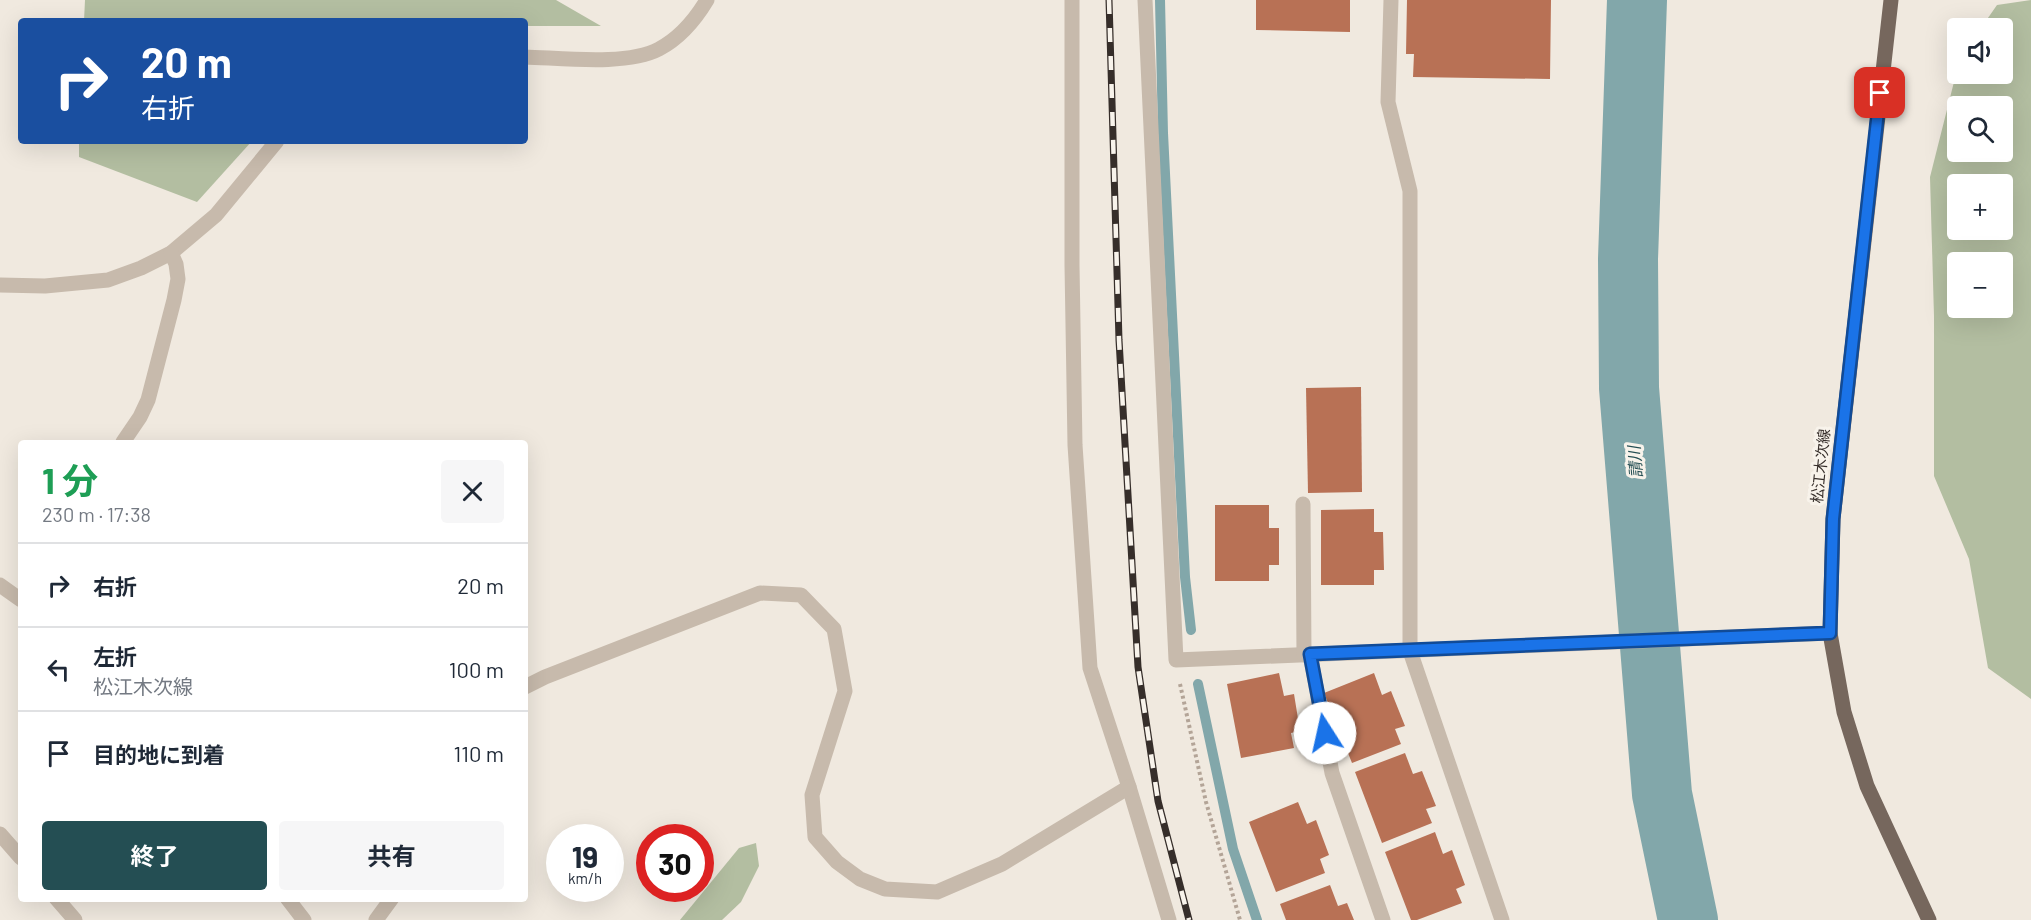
<!DOCTYPE html>
<html lang="ja">
<meta charset="utf-8">
<style>
body{margin:0;font-family:Barlow,"Noto Sans JP",sans-serif;background:#f6f6f7;color:#1f2937;height:100vh;display:flex;flex-direction:column;font-size:22px;white-space:nowrap}
*{box-sizing:border-box;margin:0}
p{font-size:20px;color:#747a83}
.icon{flex:none;width:33px;height:33px;fill:none;stroke:currentColor;stroke-width:2;stroke-linecap:round;stroke-linejoin:round}
.map{position:relative;flex:1;overflow:hidden}
.sheet{position:absolute;left:18px;top:440px;width:510px;height:462px;display:flex;flex-direction:column;background:#fff;border-radius:6px;box-shadow:0 6px 24px #0002}
.sheet>*{flex:none}
.guide{position:absolute;left:18px;top:18px;width:510px;height:126px;border-radius:6px;box-shadow:0 6px 24px #0002;background:#1a4fa0;color:#fff;overflow:hidden}
.fabs{position:absolute;left:1947px;top:18px;display:grid;gap:12px}
.fabs a{display:grid;place-items:center;width:66px;height:66px;border-radius:6px;background:#fff;box-shadow:0 6px 24px #0002;font-size:30px}
.speed{position:absolute;left:546px;top:824px;display:flex;gap:12px;font-size:30px;font-weight:700;text-align:center}
.speed>*{display:grid;place-content:center;width:78px;height:78px;border-radius:50%;background:#fff;box-shadow:0 6px 24px #0002;line-height:1}
.speed small{font-size:15px;font-weight:400}
.speed .limit{border:9px solid #d22;background:#fff;color:#111}
.pin{position:absolute;display:grid;place-items:center;width:51px;height:51px;color:#fff;margin:-26px;border-radius:12px;box-shadow:0 3px 9px #0006}
.me{position:absolute;width:66px;margin:-33px;rotate:350deg;stroke-linejoin:round;filter:drop-shadow(0 0 4px #0008)}
.turn{display:flex;align-items:center;gap:21px;height:126px;padding:0 24px;font-size:27px}
.turn .icon{width:78px;height:78px;stroke-width:2.5}
.turn b{display:block;font-size:42px;line-height:51px}
.round{display:grid;place-items:center;flex:none;width:63px;height:63px;border-radius:6px;background:#f6f6f7}
.summary{display:flex;align-items:center;justify-content:space-between;height:102px;padding:0 24px}
h1{font-size:36px;font-weight:700;line-height:45px;color:#1e9e55}
.cta{display:flex;gap:12px;margin-top:auto;padding:12px 24px}
.cta a{flex:1;height:69px;border-radius:6px;background:#244e53;color:#fff;font-size:24px;font-weight:700;line-height:69px;text-align:center}
.cta a+a{background:#f6f6f7;color:#1f2937}
ul{padding:0;list-style:none}
li{display:flex;align-items:center;gap:18px;height:84px;padding:0 24px;border-top:2px solid #e0e1e3}
li div{flex:1}
li b{display:block;font-size:22px}
li em{font-style:normal}
.map>svg:first-child{display:block}
.green{fill:#b3bea1;fill-rule:evenodd}
.lines{fill:none;stroke-linecap:round;stroke-linejoin:round}
.stream{stroke:#82a7aa;stroke-width:10}
.river{stroke:#82a7aa;stroke-width:60}
.building{fill:#b87155}
.path{stroke:#b3a497;stroke-width:4;stroke-dasharray:3 3;stroke-linecap:butt}
.minor{stroke:#c7baac;stroke-width:15}
.tertiary{stroke:#c7baac;stroke-width:15}
.primary{stroke:#76675d;stroke-width:15}
.rail-casing{stroke:#362e2a;stroke-width:7}
.rail{stroke:#f8f3eb;stroke-width:4.5;stroke-dasharray:14;stroke-linecap:butt}
.route-casing{stroke:#114b97;stroke-width:15}
.route{stroke:#1a73e8;stroke-width:10}
.labels{text-anchor:middle;stroke-width:6;stroke-linejoin:round;paint-order:stroke}
.street-label{font-size:15px;fill:#362e2a;stroke:#f8f3eb}
.water-label{font-size:16px;font-style:italic;fill:#244e53;stroke:#f8f3eb}
</style>
<div class="map">
<svg width="2031" height="920" viewBox="0 0 2031 920">
<rect width="100%" height="100%" fill="#f0e9df"/>
<g class="green">
<path d="M85 0H556L601 26H525V21H84Z"/>
<path d="M2031 0V699L1988 668 1969 559 1934 476V316L1930 177 1957 70 1958 74H2002V28H1981L1997 5ZM1958 106H2002V152H1958ZM1958 184H2002V230H1958ZM1958 262H2002V308H1958Z"/>
<path d="M79 141H252L197 202 79 157Z"/>
<path d="M756 843 759 866 741 902 722 920H680L739 848Z"/>
</g>
<g class="lines">
<g class="stream">
<path d="M1160 0 1163 133 1185 577 1191 630"/>
<path d="M1198 684 1233 849 1257 920"/>
</g>
<path class="river" d="M1637 0 1628 259 1629 388 1662 794 1688 920"/>
</g>
<g class="building">
<path d="M1256 0H1350V32L1256 30Z"/>
<path d="M1407 0H1551L1550 79 1413 77 1414 54H1406Z"/>
<path d="M1361 387 1362 492 1308 493 1306 388Z"/>
<path d="M1215 505H1269V528H1279V565H1269V581H1215Z"/>
<path d="M1374 509V532H1383L1384 570H1374V585H1321V510Z"/>
<path d="M1279 673 1284 696 1294 694 1300 731 1291 733 1294 748 1241 758 1227 684Z"/>
<path d="M1374 673 1382 695 1391 691 1405 726 1395 729 1401 744 1352 763 1324 693Z"/>
<path d="M1405 753 1413 774 1422 771 1436 806 1426 809 1432 823 1382 843 1355 772Z"/>
<path d="M1298 802 1307 824 1316 820 1329 855 1320 859 1325 873 1276 892 1249 822Z"/>
<path d="M1435 832 1443 854 1452 850 1465 885 1456 889 1462 903 1417 920H1411L1385 852Z"/>
<path d="M1330 885 1338 906 1347 903 1354 920H1286L1280 904Z"/>
</g>
<g class="lines">
<path class="path" d="M1180 684 1206 802 1240 920"/>
<g class="minor">
<path d="M1072 0V265L1075 445 1090 668 1129 787 1169 920"/>
<path d="M1145 0 1176 660 1830 633"/>
<path d="M1391 0 1388 102 1410 191V651L1502 920"/>
<path d="M525 57C562 58 627 66 659 49 680 38 695 20 707 0"/>
<path d="M0 285 45 286 108 280 141 268 171 253 216 215 277 141"/>
<path d="M123 442 140 417 148 400 174 300 178 279 176 264 171 253"/>
<path d="M1303 504 1304 655"/>
<path d="M1310 654 1332 773 1383 920"/>
<path d="M525 687 545 677 760 593 801 595 834 629 845 691 812 795 815 837 837 862 860 879 885 889 937 892 1002 864 1129 787"/>
<path d="M0 834 21 858"/>
<path d="M56 898 75 920"/>
<path d="M376 920 392 898"/>
</g>
<g class="tertiary">
<path d="M0 585 21 600"/>
<path d="M287 898 304 920"/>
</g>
<path class="primary" d="M1891 0 1833 519 1830 633 1844 712 1867 786 1929 920"/>
<defs>
<path id="rail" d="M1109 0 1119 340 1138 667 1158 801 1189 920"/>
</defs>
<use href="#rail" class="rail-casing"/>
<use href="#rail" class="rail"/>
</g>
<g class="lines">
<defs>
<path id="route" d="M1325 733 1310 654 1830 633 1833 519 1880 93"/>
</defs>
<use href="#route" class="route-casing"/>
<use href="#route" class="route"/>
</g>
<g class="labels">
<g class="street-label">
<text transform="translate(1821 466) rotate(-84)" y="5">松江木次線</text>
</g>
<g class="water-label">
<text transform="translate(1635 462) rotate(-95)" y="6">請川</text>
</g>
</g>
</svg>
<div class="fabs">
<a><svg class="icon" aria-label="sound" viewBox="0 0 24 24"><path d="M4 9h4l5-4v14l-5-4H4zM17 9q2 3 0 6"/></svg></a>
<a><svg class="icon" aria-label="search" viewBox="0 0 24 24"><circle cx="10" cy="10" r="6"/><path d="M15 15l6 6"/></svg></a>
<a>+</a>
<a>−</a>
</div>
<div class="speed"><div>19<small>km/h</small></div><div class="limit">30</div></div>
<div class="pin" style="left:1880px;top:93px;background:#d93025"><svg class="icon" aria-label="arrive" viewBox="0 0 24 24"><path d="M6 21V4h12l-3 4 3 4H6"/></svg></div>
<svg class="me" style="left:1325px;top:733px" viewBox="-20 -20 40 40"><circle r="19" fill="#fff"/><path d="M0-13L10 11 0 6-10 11z" fill="#1a73e8"/></svg>
<div class="guide">
<div class="turn"><svg class="icon" aria-label="right" viewBox="0 0 24 24"><path d="M7 20v-9h11M14 6l5 5-5 5"/></svg><div><b>20 m</b>右折</div></div>
</div>
<section class="sheet">
<div class="summary"><div><h1>1 分</h1><p>230 m · 17:38</p></div><a class="round"><svg class="icon" aria-label="close" viewBox="0 0 24 24"><path d="M6 6l12 12M18 6L6 18"/></svg></a></div>
<ul>
<li><svg class="icon" aria-label="right" viewBox="0 0 24 24"><path d="M7 20v-9h11M14 6l5 5-5 5"/></svg><div><b>右折</b></div><em>20 m</em></li>
<li><svg class="icon" aria-label="left" viewBox="0 0 24 24"><path d="M17 20v-9H6M10 6l-5 5 5 5"/></svg><div><b>左折</b><p>松江木次線</p></div><em>100 m</em></li>
<li><svg class="icon" aria-label="arrive" viewBox="0 0 24 24"><path d="M6 21V4h12l-3 4 3 4H6"/></svg><div><b>目的地に到着</b></div><em>110 m</em></li>
</ul>
<div class="cta"><a>終了</a><a>共有</a></div>
</section>
</div>
